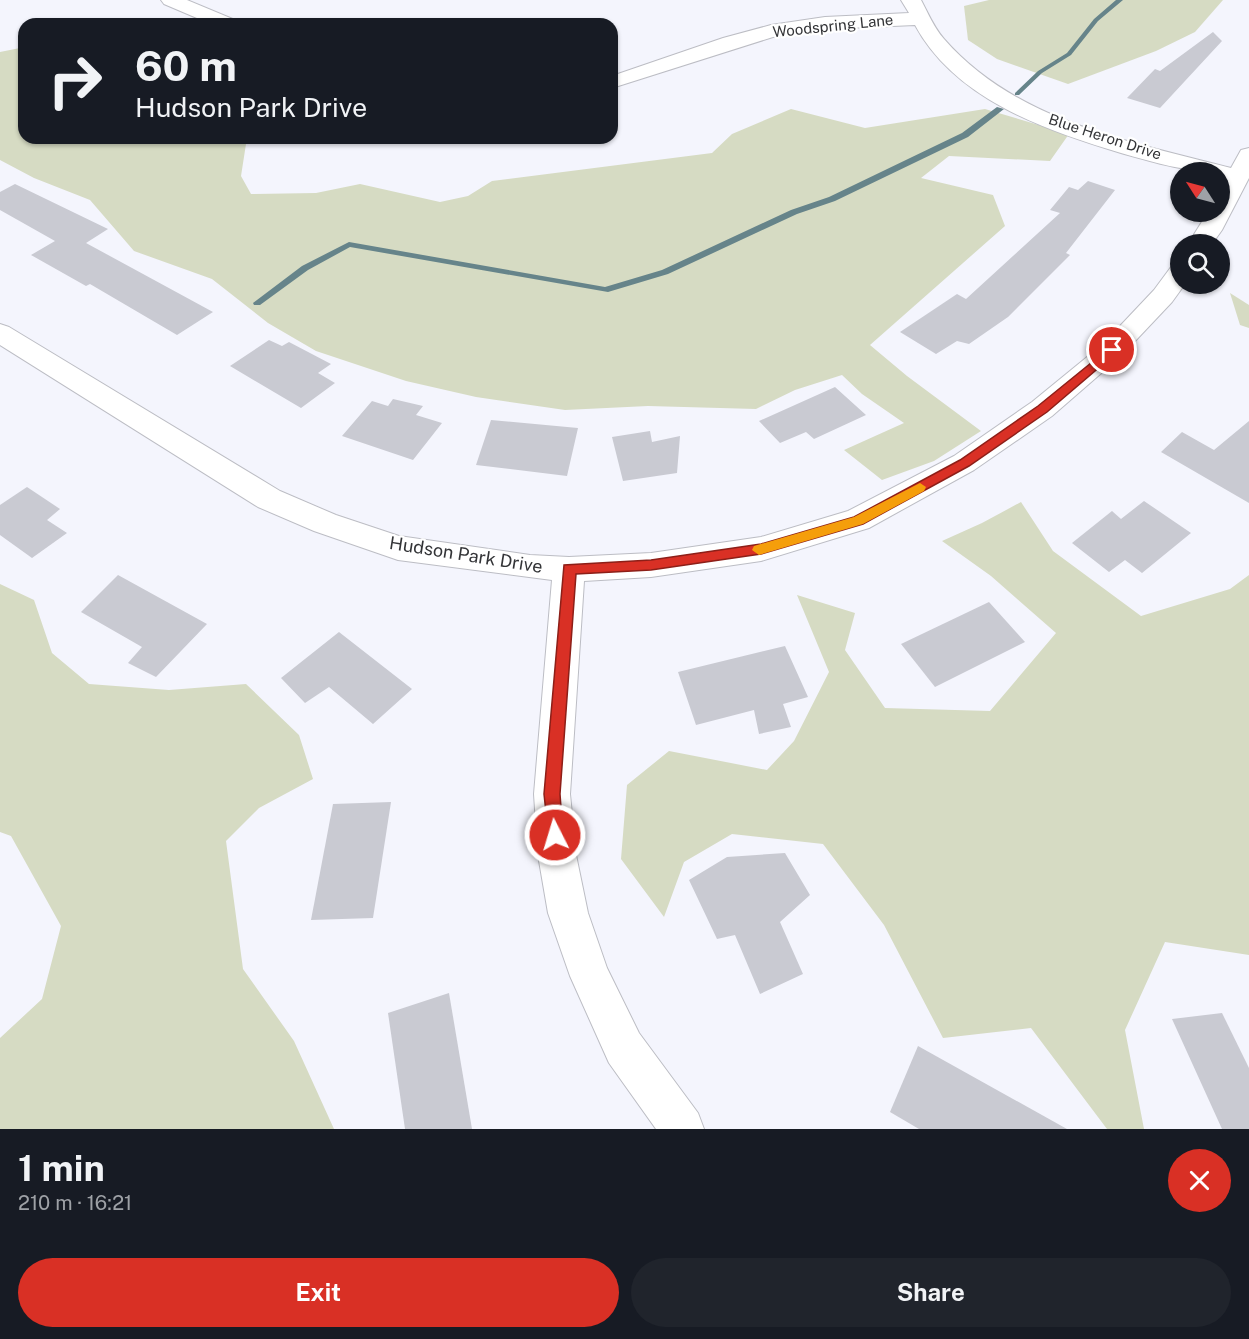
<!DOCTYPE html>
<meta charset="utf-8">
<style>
body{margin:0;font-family:"Public Sans",sans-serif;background:#20242c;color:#f1f3f6;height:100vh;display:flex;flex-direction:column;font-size:22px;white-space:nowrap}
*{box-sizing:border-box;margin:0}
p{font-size:20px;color:#9ea1a6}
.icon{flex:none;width:33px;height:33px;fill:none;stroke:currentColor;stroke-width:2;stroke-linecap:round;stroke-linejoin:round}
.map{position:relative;height:1129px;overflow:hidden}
.drawer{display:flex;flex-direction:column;background:#171b24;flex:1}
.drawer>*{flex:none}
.top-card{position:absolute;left:18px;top:18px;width:600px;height:126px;border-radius:18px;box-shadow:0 2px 4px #0004;background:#171b24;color:#f1f3f6;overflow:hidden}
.needle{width:39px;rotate:306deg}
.buttons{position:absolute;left:1170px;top:162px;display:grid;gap:12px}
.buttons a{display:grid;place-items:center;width:60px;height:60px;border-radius:50%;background:#171b24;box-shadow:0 2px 4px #0004;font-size:30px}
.pin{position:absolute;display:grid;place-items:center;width:51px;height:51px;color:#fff;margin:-26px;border:3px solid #fff;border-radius:50%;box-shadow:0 2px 6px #0007}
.me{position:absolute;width:66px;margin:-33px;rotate:355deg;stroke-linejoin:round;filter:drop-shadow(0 0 4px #0008)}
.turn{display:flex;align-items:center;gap:21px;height:126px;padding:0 18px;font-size:27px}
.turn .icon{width:78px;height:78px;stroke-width:2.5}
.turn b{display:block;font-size:42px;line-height:51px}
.round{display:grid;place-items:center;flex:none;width:63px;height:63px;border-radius:32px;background:#20242c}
.summary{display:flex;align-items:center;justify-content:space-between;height:102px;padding:0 18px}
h1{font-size:36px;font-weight:700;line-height:45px}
.action{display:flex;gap:12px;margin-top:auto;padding:12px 18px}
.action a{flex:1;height:69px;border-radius:36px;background:#d93025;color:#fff;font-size:24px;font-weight:700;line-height:69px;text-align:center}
.action a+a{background:#20242c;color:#f1f3f6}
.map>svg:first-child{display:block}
.green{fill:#d6dbc3}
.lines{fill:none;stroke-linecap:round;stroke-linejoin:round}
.stream{fill:#66848a;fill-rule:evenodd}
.building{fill:#c9cad2}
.street-casing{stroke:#bcbdc4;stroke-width:2}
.street{fill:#fff;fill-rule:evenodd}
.route{fill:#d93025;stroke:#8d1f18;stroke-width:1.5}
.slow{fill:#f59e0b}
.labels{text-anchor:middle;stroke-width:4.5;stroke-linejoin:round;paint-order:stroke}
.far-street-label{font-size:15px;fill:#333437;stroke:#fff}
.street-label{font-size:18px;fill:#333437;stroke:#fff}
</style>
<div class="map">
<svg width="1249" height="1129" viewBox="0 0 1249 1129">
<rect width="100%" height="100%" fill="#f4f5fd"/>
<g class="green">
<path d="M989 0H1223L1195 32 1156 51 1068 84 997 59 968 40 964 6Z"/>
<path d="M20 48 24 50V138H186L188 141 246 144 241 176 251 194 316 193 360 184 440 202 468 196 492 181 712 153 732 134 791 109 865 128 985 109 1069 134 1050 161 949 156 921 178 993 195 1005 226 870 345 907 376 981 431 934 461 882 480 844 450 904 423 862 394 842 375 795 390 756 409 648 406 565 410 476 397 406 381 316 351 268 323 212 279 134 251 90 200 34 178 0 160V52Z"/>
<path d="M1230 293 1249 305V328L1240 325Z"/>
<path d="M1021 502 1053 551 1141 616 1230 589 1249 575V955L1165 942 1125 1030 1144 1129H1107L1031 1028 943 1038 884 925 823 844 732 834 684 862 664 917 621 859 627 785 669 751 767 770 794 741 829 672 797 595 855 613 845 650 885 708 990 711 1056 633 991 576 942 541 982 523Z"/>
<path d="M0 584 34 600 52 653 89 684 169 690 246 684 299 735 313 779 259 808 226 841 243 969 294 1041 334 1129H0V1038L42 999 61 926 11 836 0 832Z"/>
</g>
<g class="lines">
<g class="stream">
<path d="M1116 0H1123L1098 21 1071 55 1042 73 1019 95H1015V93L1038 71 1067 53 1094 19Z"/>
<path d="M997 107 1004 109 968 137 835 201 797 214 668 274 608 292 350 247 308 270 260 305H254L253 303 302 266 349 242 605 287 662 270 791 210 829 197 962 133Z"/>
</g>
</g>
<g class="building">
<path d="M1213 32 1222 41 1160 108 1127 98 1155 69 1160 71Z"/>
<path d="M1088 181 1115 190 1066 253 1070 255 1008 317 969 344 957 341 936 354 900 332 957 294 966 299 1060 213 1050 210 1069 187 1078 190Z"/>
<path d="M15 184 108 229 86 243 213 312 177 335 90 284 86 286 31 255 55 241 0 210V192Z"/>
<path d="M269 340 282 346 289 342 331 364 318 373 335 383 301 408 230 366Z"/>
<path d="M835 387 866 415 814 439 806 432 780 443 759 421Z"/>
<path d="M393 399 423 406 416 415 442 423 413 460 342 436 372 401 388 406Z"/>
<path d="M491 420 578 428 567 476 476 465Z"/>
<path d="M1249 421V503L1161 452 1182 432 1214 450Z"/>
<path d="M650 431 652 442 680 436 677 473 623 481 612 437Z"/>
<path d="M27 487 60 509 47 520 67 533 32 558 0 535V505Z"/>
<path d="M1144 501 1191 533 1142 573 1125 560 1109 572 1072 543 1112 511 1121 519Z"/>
<path d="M118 575 207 624 156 677 128 663 142 647 81 612Z"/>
<path d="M989 602 1025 642 935 687 901 644Z"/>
<path d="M339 632 412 689 373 724 329 687 305 703 281 678Z"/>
<path d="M785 646 808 697 783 704 791 727 759 734 754 710 696 725 678 672Z"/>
<path d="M391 802 373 918 311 920 333 804Z"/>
<path d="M785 853 810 895 780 922 803 974 760 994 735 935 717 939 689 880 727 857Z"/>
<path d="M449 993 472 1129H405L388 1013Z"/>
<path d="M1222 1013 1249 1068V1129H1222L1172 1019Z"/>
<path d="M918 1046 1067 1129H919L890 1112Z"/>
</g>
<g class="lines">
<defs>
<g id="street">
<path d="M161 0H187L235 20 238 24H211L164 4Z"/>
<path d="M901 0H921C928 13 934 28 944 39 1015 121 1131 142 1231 168L1241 150 1249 148V178L1222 230 1212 244H1188L1208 212H1220V189L1224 180 1220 179V172C1185 172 1153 162 1121 153 1044 130 955 99 915 25L825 29 773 37 612 88V76L723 38 771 25 825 17 909 13Z"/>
<path d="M1180 264V284H1185L1172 302 1121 356 1052 416 974 470 869 528 761 561 651 577 584 581 570 794 576 855 588 913 607 968 639 1033 698 1113 704 1129H656L609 1063 570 976 548 913 538 855 534 794 552 580 398 560 314 531 258 507 0 345V324L9 327 280 491 336 515 399 536 530 555 569 557 651 553 761 537 848 511 954 456 1032 402 1103 344 1154 290 1171 267Z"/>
</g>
</defs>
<use href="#street" class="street-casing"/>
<use href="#street" class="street"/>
</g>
<path class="route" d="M1112 346 1117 350 1116 353 1047 412 969 466 863 524 761 554 651 570 576 574 560 794 563 835 561 840 555 842 549 840 544 794 564 565 651 560 761 544 854 517 960 460 1038 406Z"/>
<path class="slow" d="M920 483 926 487 924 491 863 524 759 555 752 550 754 546 854 517Z"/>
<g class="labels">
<g class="far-street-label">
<text transform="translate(833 26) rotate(-6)" y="5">Woodspring Lane</text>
<text transform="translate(1105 137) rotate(18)" y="5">Blue Heron Drive</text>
</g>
<g class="street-label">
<text transform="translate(466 555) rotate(9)" y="6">Hudson Park Drive</text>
</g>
</g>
</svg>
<div class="buttons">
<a><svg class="needle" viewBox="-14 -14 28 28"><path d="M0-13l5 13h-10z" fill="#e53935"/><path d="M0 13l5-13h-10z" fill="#9ea1a6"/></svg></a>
<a><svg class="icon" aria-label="search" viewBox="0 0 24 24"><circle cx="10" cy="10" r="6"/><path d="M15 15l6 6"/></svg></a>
</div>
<div class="pin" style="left:1112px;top:350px;background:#d93025"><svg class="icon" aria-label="arrive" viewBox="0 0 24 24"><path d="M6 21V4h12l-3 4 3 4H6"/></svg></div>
<svg class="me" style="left:555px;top:835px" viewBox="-20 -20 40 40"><circle r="17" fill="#d93025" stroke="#fff" stroke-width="3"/><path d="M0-11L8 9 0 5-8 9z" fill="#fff"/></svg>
<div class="top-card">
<div class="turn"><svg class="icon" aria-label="right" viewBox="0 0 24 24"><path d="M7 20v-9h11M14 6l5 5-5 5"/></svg><div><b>60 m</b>Hudson Park Drive</div></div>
</div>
</div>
<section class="drawer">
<div class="summary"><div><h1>1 min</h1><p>210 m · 16:21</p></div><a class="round" style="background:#d93025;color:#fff"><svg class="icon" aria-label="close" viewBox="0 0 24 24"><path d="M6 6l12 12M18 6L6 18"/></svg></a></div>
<div class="action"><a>Exit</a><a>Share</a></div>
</section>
